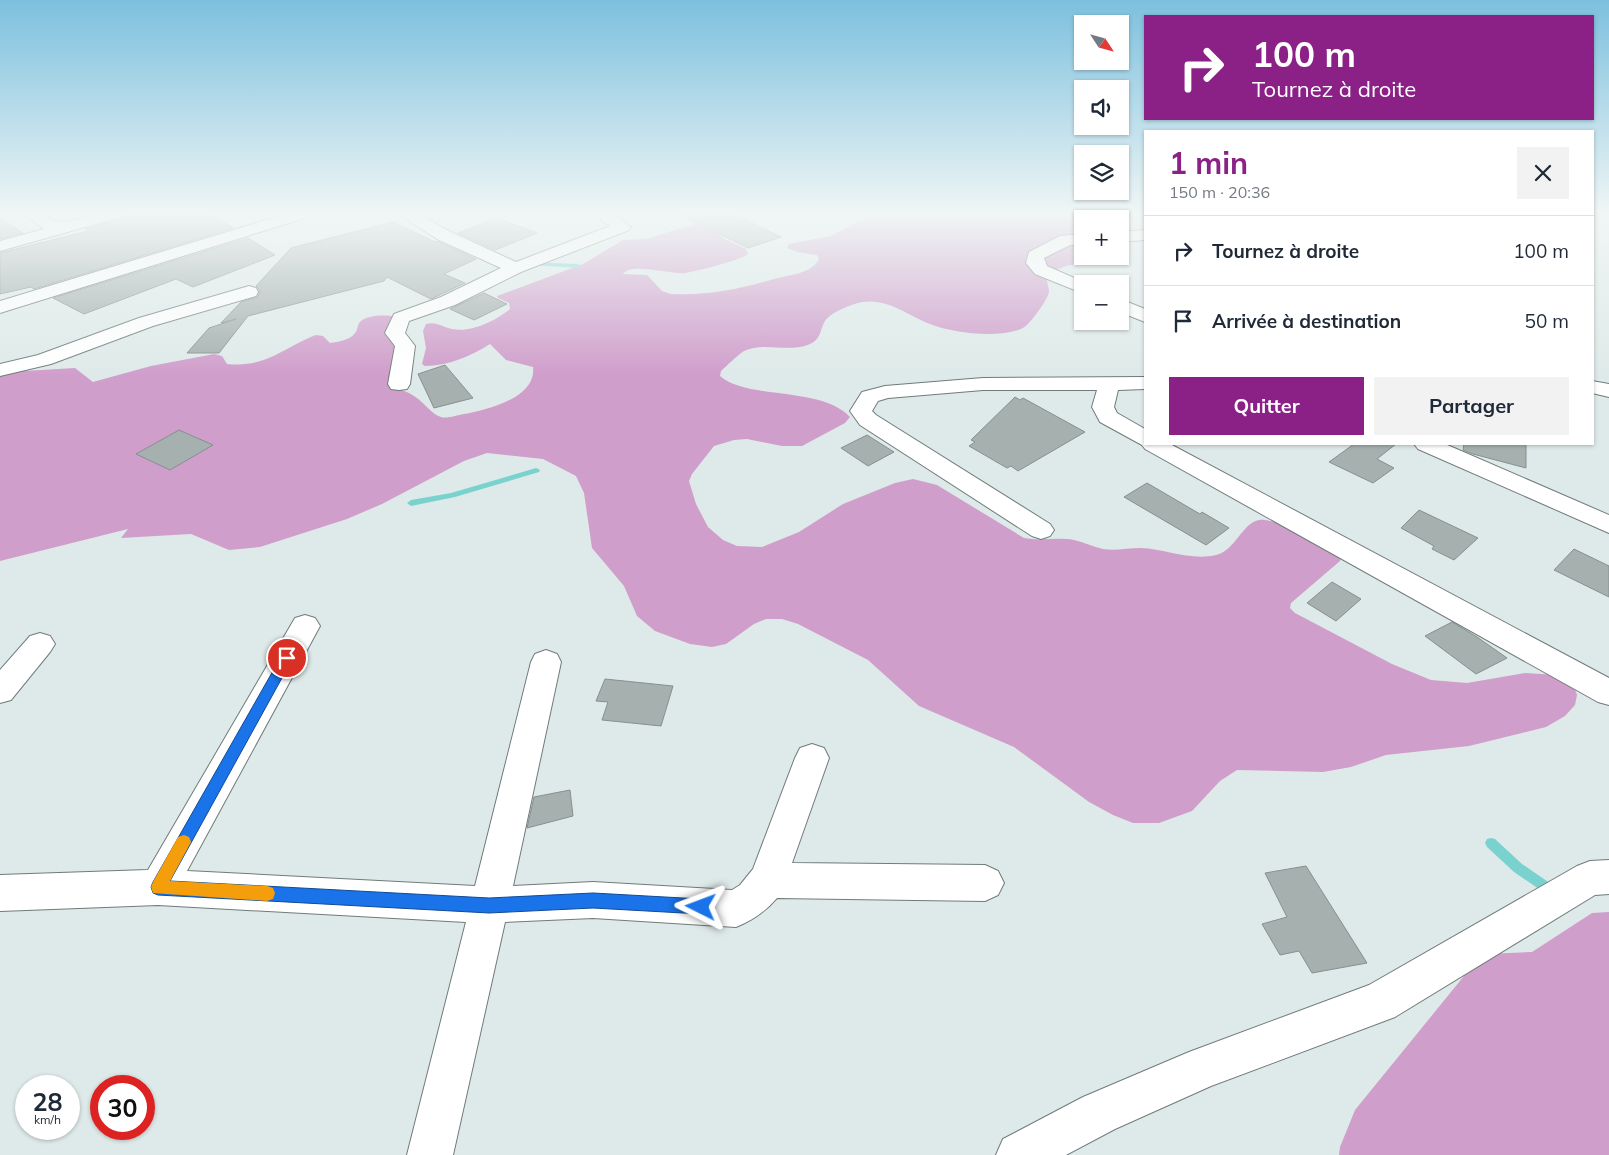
<!DOCTYPE html>
<html lang="fr">
<meta charset="utf-8">
<style>
body{margin:0;font-family:Mulish,sans-serif;background:#f2f2f3;color:#1f2937;height:100vh;display:flex;flex-direction:column;font-size:19px;white-space:nowrap}
*{box-sizing:border-box;margin:0}
p{font-size:16px;color:#747a83}
.icon{flex:none;width:28px;height:28px;fill:none;stroke:currentColor;stroke-width:2;stroke-linecap:round;stroke-linejoin:round}
.map{position:relative;flex:1;overflow:hidden}
.side{position:absolute;left:1144px;top:130px;width:450px;height:315px;display:flex;flex-direction:column;background:#fff;border-radius:0px;box-shadow:0 1px 4px #0004}
.side>*{flex:none}
.hud{position:absolute;left:1144px;top:15px;width:450px;height:105px;border-radius:0px;box-shadow:0 1px 4px #0004;background:#8b2186;color:#fff;overflow:hidden}
.needle{width:32px;rotate:126deg}
.tools{position:absolute;left:1074px;top:15px;display:grid;gap:10px}
.tools a{display:grid;place-items:center;width:55px;height:55px;border-radius:0px;background:#fff;box-shadow:0 1px 4px #0004;font-size:25px}
.speed{position:absolute;left:15px;top:1075px;display:flex;gap:10px;font-size:25px;font-weight:700;text-align:center}
.speed>*{display:grid;place-content:center;width:65px;height:65px;border-radius:50%;background:#fff;box-shadow:0 1px 4px #0004;line-height:1}
.speed small{font-size:12px;font-weight:400}
.speed .limit{border:8px solid #d22;background:#fff;color:#111}
.pin{position:absolute;display:grid;place-items:center;width:42px;height:42px;color:#fff;margin:-21px;border:2px solid #fff;border-radius:50%;box-shadow:0 1px 5px #0007}
.me{position:absolute;width:55px;margin:-28px;rotate:273deg;stroke-linejoin:round;filter:drop-shadow(0 0 4px #0008)}
.turn{display:flex;align-items:center;gap:18px;height:105px;padding:0 25px;font-size:22px}
.turn .icon{width:65px;height:65px;stroke-width:2.5}
.turn b{display:block;font-size:35px;line-height:42px}
.round{display:grid;place-items:center;flex:none;width:52px;height:52px;border-radius:0px;background:#f2f2f3}
.head{display:flex;align-items:center;justify-content:space-between;height:85px;padding:0 25px}
h1{font-size:30px;font-weight:700;line-height:38px;color:#8b2186}
.button{display:flex;gap:10px;margin-top:auto;padding:10px 25px}
.button a{flex:1;height:58px;border-radius:0px;background:#8b2186;color:#fff;font-size:20px;font-weight:700;line-height:58px;text-align:center}
.button a+a{background:#f2f2f3;color:#1f2937}
ul{padding:0;list-style:none}
li{display:flex;align-items:center;gap:15px;height:70px;padding:0 25px;border-top:1px solid #e0e1e3}
li div{flex:1}
li b{display:block;font-size:19px}
li em{font-style:normal}
.map>svg:first-child{display:block}
.forest{fill:#d09ecb}
.lines{fill:none;stroke-linecap:round;stroke-linejoin:round}
.stream{fill:#7ad2ce;fill-rule:evenodd}
.building{fill:#a5b0af;stroke:#85908f}
.street-casing{stroke:#707b7a;stroke-width:2}
.street{fill:#fff;fill-rule:evenodd}
.route{fill:#1a73e8;stroke:#114b97}
.slow{fill:#f59e0b}
</style>
<div class="map">
<svg width="1609" height="1155" viewBox="0 0 1609 1155">
<rect width="100%" height="100%" fill="#deeae9"/>
<g class="forest">
<path d="M887 214H1096L1099 219H1082V256H1107C1088 271 1070 256 1047 277 1046 283 1051 290 1048 295 1045 303 1030 324 1023 328 1000 339 952 333 930 324 907 315 888 298 862 302 852 304 831 312 825 321 820 329 821 338 812 343 792 354 764 341 744 351 736 356 728 365 721 371L720 376C747 400 821 386 850 417L845 423 802 446H782L747 439 734 440 714 446 692 474 689 481 696 504 708 527 723 540 737 546 762 547 799 532 843 504 895 483 913 479 937 485 1024 538C1041 541 1058 537 1074 540 1084 542 1093 547 1103 549 1115 551 1128 548 1141 548 1165 549 1192 561 1216 555 1235 551 1243 522 1259 520 1275 517 1328 545 1342 555L1340 561 1291 603 1290 608 1295 613 1392 664 1431 680 1467 683 1525 673 1558 675 1574 687 1577 695 1575 705 1565 716 1546 727 1469 746 1386 755 1351 767 1323 772 1237 770 1220 781 1192 811 1159 823H1133L1113 815 1089 802 1014 747 919 706 868 660 798 624 782 619H766L754 624 726 644 712 647 690 644 655 631 637 616 624 586 592 548 584 493 576 476 543 459 487 453 464 461 382 504 347 519 260 547 229 550 191 534 121 538 128 529 0 561V375L24 371 75 368 93 382 151 366 214 354 222 356 227 364C267 368 282 348 316 335L323 336 330 343C338 342 350 340 355 333 358 330 357 325 360 322 368 314 388 315 398 317L396 388C402 390 408 392 414 396 423 401 431 414 441 417 447 419 457 415 464 414 486 410 537 398 533 367L506 360 490 344C471 356 448 366 425 366L422 364 426 348 423 331 426 324C437 321 442 327 452 329 471 333 495 321 510 309L509 303 498 298 497 296 583 264 623 240 646 239 701 222 725 239 746 249 748 254C742 260 696 271 686 273 671 275 632 262 623 274L647 275 662 291 671 294C707 296 740 289 774 279 788 275 812 274 819 259L817 255 797 252 787 248 789 244 831 236 859 221Z"/>
<path d="M1609 912V1155H1339L1340 1147 1355 1110 1477 960 1486 954 1532 952 1592 913Z"/>
</g>
<g class="lines">
<g class="stream">
<path d="M1115 214H1122L1112 218 1109 216Z"/>
<path d="M531 262 578 264 581 266 578 268 529 265V263Z"/>
<path d="M536 468 540 470 539 472 455 497 411 506 407 503 411 500 451 493Z"/>
<path d="M1491 838 1495 839 1522 864 1557 888 1559 892 1557 896 1553 898 1549 896 1514 872 1487 847 1485 843 1487 839Z"/>
</g>
</g>
<g class="building">
<path d="M125 214H211L233 228 34 289 31 287 0 294V253L88 231 86 229 122 219Z"/>
<path d="M679 214H734L781 237 748 248Z"/>
<path d="M0 218 23 233 0 239Z"/>
<path d="M497 218 537 233 495 250 458 233Z"/>
<path d="M393 222 435 242 437 241 476 259 444 274 465 283 431 299 387 277 384 281 248 316 219 353H187L209 328 236 319 221 323 241 302 258 297 260 291 256 286 291 248Z"/>
<path d="M248 238 275 255 193 287 176 279 84 314 53 298Z"/>
<path d="M484 293 507 304 474 320 450 309Z"/>
<path d="M445 365 473 398 434 408 418 374Z"/>
<path d="M1015 397 1020 400 1023 398 1085 432 1018 471 1011 466 1007 468 969 446 975 442 971 440Z"/>
<path d="M179 430 213 445 170 470 136 454Z"/>
<path d="M867 435 894 452 868 466 841 448Z"/>
<path d="M1354 444H1396L1377 459 1394 468 1373 483 1329 462Z"/>
<path d="M1464 444H1526V468L1473 454 1463 450Z"/>
<path d="M1147 483 1200 514 1202 512 1229 528 1206 545 1124 497Z"/>
<path d="M1419 510 1478 538 1454 560 1432 549 1434 546 1401 528Z"/>
<path d="M1574 549 1609 566V597L1554 570Z"/>
<path d="M1332 582 1361 599 1336 621 1307 603Z"/>
<path d="M1452 622 1477 637 1507 658 1476 674 1425 636Z"/>
<path d="M605 679 673 686 661 726 602 720 608 702 596 701Z"/>
<path d="M570 790 573 816 527 828 534 797Z"/>
<path d="M1306 866 1367 963 1312 973 1299 951 1280 955 1262 924 1287 917 1265 873Z"/>
</g>
<g class="lines">
<defs>
<g id="street">
<path d="M24 214H42L53 221 67 222 98 214H123L121 217 0 251V241L44 229Z"/>
<path d="M286 214H310L308 217 0 313V301Z"/>
<path d="M398 214H417L451 232 516 262 610 226 593 214H612L631 227 629 230 521 272 455 305 409 321 405 333 415 346 410 384 407 389 399 390 391 389 388 384 395 346 385 333 394 314 441 297 501 268 439 240Z"/>
<path d="M1145 230V240L1120 242V232Z"/>
<path d="M1082 234V244L1070 245 1044 258 1047 266 1088 284H1082V293L1035 274 1026 263 1029 252 1060 236Z"/>
<path d="M249 286 256 288 258 292 256 296 153 326 51 364 0 376V364L38 355 139 318Z"/>
<path d="M1120 299 1145 309V322L1120 312Z"/>
<path d="M1145 377V389L1118 390 1114 407 1117 413 1145 429V444H1170L1609 678V705L1598 702 1145 449 1142 445 1100 422 1092 407 1097 390H983L888 398 878 401 872 411 876 415 1050 524 1054 530 1050 536 1041 539 1032 536 860 425 850 411 862 392 885 386 983 378Z"/>
<path d="M1592 381 1609 384V397L1592 393Z"/>
<path d="M1414 444H1445L1609 515V533L1418 449Z"/>
<path d="M305 615 315 618 320 626 187 871 475 886 531 662 535 654 546 650 557 654 561 662 513 886 593 882 732 890 740 885 753 869 795 758 800 748 812 744 824 748 829 758 792 863 985 865 998 871 1004 883 998 895 985 901 777 898C765 912 753 920 736 927L593 918 505 922 453 1155H407L466 922 158 905 0 911V875L148 870 295 618Z"/>
<path d="M40 633 50 636 55 644 50 652 11 700 0 703V670L30 636Z"/>
<path d="M1609 860V894L1595 895 1395 1017 1211 1086 1115 1129 1066 1155H996L1003 1139 1083 1097 1189 1052 1369 985 1577 866 1590 861Z"/>
</g>
</defs>
<use href="#street" class="street-casing"/>
<use href="#street" class="street"/>
</g>
<linearGradient id="sky" x2="0" y2="1"><stop stop-color="#7cc0de"/><stop offset="0.57" stop-color="#f0f6f5"/><stop offset="1" stop-color="#f0f6f5" stop-opacity="0"/></linearGradient>
<rect width="1609" height="375" fill="url(#sky)"/>
<path class="route" d="M287 654 293 658 170 881 489 898 593 893 701 899 706 901 708 907 706 912 701 914 593 908 489 913 158 895 153 893 151 887 153 882 282 655Z"/>
<path class="slow" d="M184 835 189 837 191 842 170 881 267 886 273 888 275 893 273 899 267 901 153 893 151 887 153 882 178 837Z"/>
</svg>
<div class="tools">
<a><svg class="needle" viewBox="-14 -14 28 28"><path d="M0-13l5 13h-10z" fill="#e53935"/><path d="M0 13l5-13h-10z" fill="#747a83"/></svg></a>
<a><svg class="icon" aria-label="sound" viewBox="0 0 24 24"><path d="M4 9h4l5-4v14l-5-4H4zM17 9q2 3 0 6"/></svg></a>
<a><svg class="icon" aria-label="layers" viewBox="0 0 24 24"><path d="M12 4l9 5-9 5-9-5zM3 14l9 5 9-5"/></svg></a>
<a>+</a>
<a>−</a>
</div>
<div class="speed"><div>28<small>km/h</small></div><div class="limit">30</div></div>
<div class="pin" style="left:287px;top:658px;background:#d93025"><svg class="icon" aria-label="arrive" viewBox="0 0 24 24"><path d="M6 21V4h12l-3 4 3 4H6"/></svg></div>
<svg class="me" style="left:701px;top:907px" viewBox="-20 -20 40 40"><path d="M0-17L14 15 0 8-14 15z" fill="#1a73e8" stroke="#fff" stroke-width="4"/></svg>
<div class="hud">
<div class="turn"><svg class="icon" aria-label="right" viewBox="0 0 24 24"><path d="M7 20v-9h11M14 6l5 5-5 5"/></svg><div><b>100 m</b>Tournez à droite</div></div>
</div>
<section class="side">
<div class="head"><div><h1>1 min</h1><p>150 m · 20:36</p></div><a class="round"><svg class="icon" aria-label="close" viewBox="0 0 24 24"><path d="M6 6l12 12M18 6L6 18"/></svg></a></div>
<ul>
<li><svg class="icon" aria-label="right" viewBox="0 0 24 24"><path d="M7 20v-9h11M14 6l5 5-5 5"/></svg><div><b>Tournez à droite</b></div><em>100 m</em></li>
<li><svg class="icon" aria-label="arrive" viewBox="0 0 24 24"><path d="M6 21V4h12l-3 4 3 4H6"/></svg><div><b>Arrivée à destination</b></div><em>50 m</em></li>
</ul>
<div class="button"><a>Quitter</a><a>Partager</a></div>
</section>
</div>
